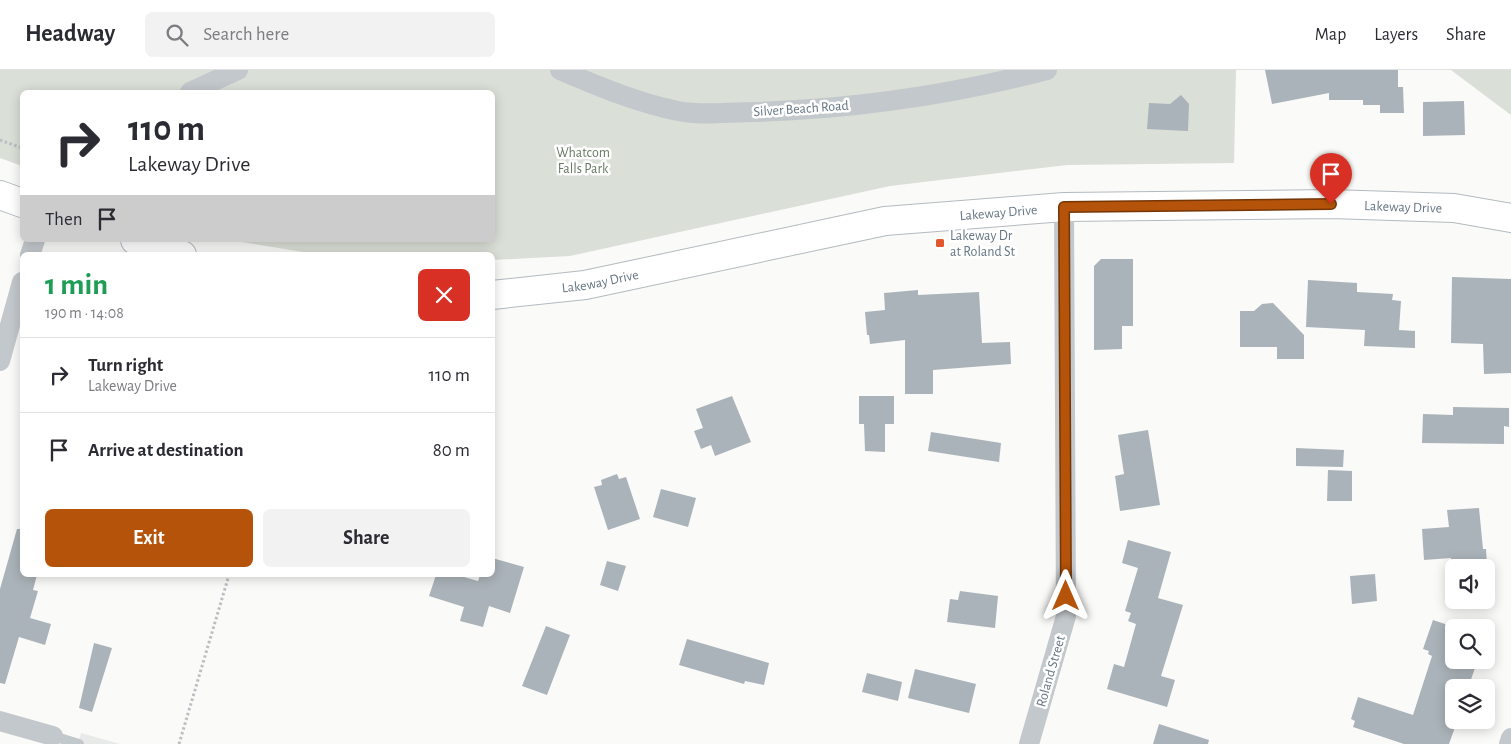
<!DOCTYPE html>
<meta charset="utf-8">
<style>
body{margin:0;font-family:"Alegreya Sans",sans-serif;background:#f2f2f3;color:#2b2b33;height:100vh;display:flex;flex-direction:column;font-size:19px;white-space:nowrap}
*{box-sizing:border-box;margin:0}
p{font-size:16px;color:#7c7c81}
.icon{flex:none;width:28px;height:28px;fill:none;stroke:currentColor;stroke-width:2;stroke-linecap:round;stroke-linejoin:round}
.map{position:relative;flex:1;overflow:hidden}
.drawer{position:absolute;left:20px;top:182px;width:475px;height:325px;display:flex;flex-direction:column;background:#fff;border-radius:8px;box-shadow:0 2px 12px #0003}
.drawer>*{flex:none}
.top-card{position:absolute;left:20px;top:20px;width:475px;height:152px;border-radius:8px;box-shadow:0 2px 12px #0003;background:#fff;color:#2b2b33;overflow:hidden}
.tools{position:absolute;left:1445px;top:489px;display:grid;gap:10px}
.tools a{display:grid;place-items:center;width:50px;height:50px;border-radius:8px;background:#fff;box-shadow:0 2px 12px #0003;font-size:25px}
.pin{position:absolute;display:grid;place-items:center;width:42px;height:42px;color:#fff;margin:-51px -21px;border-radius:50% 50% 50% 0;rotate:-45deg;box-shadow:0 0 5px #0007}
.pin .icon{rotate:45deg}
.me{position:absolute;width:55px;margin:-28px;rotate:0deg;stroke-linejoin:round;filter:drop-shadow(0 0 4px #0008)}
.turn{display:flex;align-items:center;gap:18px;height:105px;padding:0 25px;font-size:22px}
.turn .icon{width:65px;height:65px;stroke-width:2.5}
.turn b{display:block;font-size:35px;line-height:42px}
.then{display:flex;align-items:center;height:48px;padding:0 25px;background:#0003;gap:10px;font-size:19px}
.round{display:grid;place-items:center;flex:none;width:52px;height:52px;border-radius:8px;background:#f2f2f3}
.summary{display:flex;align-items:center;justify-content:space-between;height:85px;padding:0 25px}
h1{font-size:30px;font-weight:600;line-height:38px;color:#1e9e55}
.action{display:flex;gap:10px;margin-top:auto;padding:10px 25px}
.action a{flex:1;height:58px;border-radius:8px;background:#b45309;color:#fff;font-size:20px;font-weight:600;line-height:58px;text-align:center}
.action a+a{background:#f2f2f3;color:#2b2b33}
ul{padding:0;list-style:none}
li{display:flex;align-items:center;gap:15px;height:75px;padding:0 25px;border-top:1px solid #e1e1e2}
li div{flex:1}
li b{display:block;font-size:19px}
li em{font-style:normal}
header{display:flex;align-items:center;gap:30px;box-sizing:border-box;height:70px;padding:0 25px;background:#fff;border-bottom:1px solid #e1e1e2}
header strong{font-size:24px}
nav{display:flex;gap:28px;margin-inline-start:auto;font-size:18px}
.search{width:350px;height:45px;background:#f2f2f3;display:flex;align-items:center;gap:12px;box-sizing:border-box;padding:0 18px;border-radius:8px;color:#7c7c81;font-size:19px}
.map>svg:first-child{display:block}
.built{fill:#e8e9e9}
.green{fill:#dadfd7}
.building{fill:#aab3b9}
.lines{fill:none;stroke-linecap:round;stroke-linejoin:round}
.secondary-casing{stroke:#b3babf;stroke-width:30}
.path{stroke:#bbbfc2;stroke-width:3;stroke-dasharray:2.5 2.5;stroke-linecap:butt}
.lane{stroke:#c3c8cc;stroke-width:10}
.street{stroke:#c3c8cc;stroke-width:20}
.secondary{stroke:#fff;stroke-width:28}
.route-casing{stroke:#753606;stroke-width:12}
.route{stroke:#b45309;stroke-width:9}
.poi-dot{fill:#e4572e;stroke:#fff;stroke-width:2}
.labels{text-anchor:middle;stroke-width:5;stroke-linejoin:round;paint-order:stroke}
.street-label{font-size:14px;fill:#657683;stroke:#fff}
.park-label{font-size:14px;fill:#687a64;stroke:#fff}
.poi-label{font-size:14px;fill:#657683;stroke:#fff;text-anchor:start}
</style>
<header>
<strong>Headway</strong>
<div class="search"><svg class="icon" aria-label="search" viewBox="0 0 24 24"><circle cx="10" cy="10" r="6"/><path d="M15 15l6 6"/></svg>Search here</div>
<nav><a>Map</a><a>Layers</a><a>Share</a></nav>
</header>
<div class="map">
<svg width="1511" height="674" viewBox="0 0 1511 674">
<rect width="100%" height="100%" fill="#fafaf8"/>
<path class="built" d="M81 663 120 674H78Z"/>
<g class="green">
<path d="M0 0H1236L1234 93 1067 95 890 116 570 186 493 190 492 185H321L230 170H492V22H22V96L0 88Z"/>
<path d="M1451 0H1511V45Z"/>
</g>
<g class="building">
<path d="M1265 0H1398V17H1403L1404 43H1380V35H1363V30H1329V23L1272 34Z"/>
<path d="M1181 25 1189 34 1188 61 1147 59 1149 33 1170 34Z"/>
<path d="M1464 31 1465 65 1423 66V32Z"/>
<path d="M1101 189H1133V256H1122V279L1094 280V196Z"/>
<path d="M1452 207 1511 209V303L1484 304 1483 274 1451 273Z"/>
<path d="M1308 210 1357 213V222L1393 224 1392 230 1401 231 1399 260 1415 261V278L1364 276 1365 260 1306 257Z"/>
<path d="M918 220V225L979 222 982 273 1010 272 1011 294 933 300V324H905V270L870 274 869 265H867L865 242 885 240 884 223Z"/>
<path d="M1273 233 1304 265V289H1277V277H1240V241H1254L1262 234Z"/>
<path d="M732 326 751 372 715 386 711 375 701 379 694 361 703 358 696 339Z"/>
<path d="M859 326H894V354H885V382L865 381 864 354H859Z"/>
<path d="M1453 337 1509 338V357L1504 356V374L1422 373 1423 344 1453 345Z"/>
<path d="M1148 360 1160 435 1120 441 1115 406 1124 404 1118 365Z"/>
<path d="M931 362 1001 373 999 392 928 381Z"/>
<path d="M1296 378 1344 380 1343 397 1296 396Z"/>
<path d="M1328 400 1352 401V431H1327Z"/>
<path d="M617 404 619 409 626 407 640 449 608 460 594 417 602 415 601 410Z"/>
<path d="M661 419 696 428 688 457 653 447Z"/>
<path d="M1479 438 1483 479H1486L1488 509H1486V498H1454V530H1486V523L1487 534 1454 536 1451 488 1424 490 1422 459 1449 457 1447 440Z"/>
<path d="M17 459H22V505H37L33 520 38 521 30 548 51 554 45 575 19 567 5 614 0 613V519Z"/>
<path d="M1128 470 1171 482 1158 528 1183 535 1161 606 1175 610 1167 637 1107 619 1114 594 1124 597 1136 554 1128 551 1131 543 1125 541 1138 498 1122 493Z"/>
<path d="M492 488 524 497 510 543 489 536 483 557 460 551 464 537 429 526 436 505H457L478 511 480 505H492Z"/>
<path d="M607 491 626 496 618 521 600 515Z"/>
<path d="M1375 504 1377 531 1352 534 1350 506Z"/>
<path d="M960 521 998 526 995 558 947 552 950 529 958 530Z"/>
<path d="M1433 550 1454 557V592L1475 598 1468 618H1454V660L1449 674H1404L1353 657 1355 651 1351 649 1358 627 1413 645 1432 586 1428 584 1429 581 1423 579Z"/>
<path d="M546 556 570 565 547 625 522 616Z"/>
<path d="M687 569 769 593 764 615 745 611 744 614 679 595Z"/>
<path d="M94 573 112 578 92 642 79 638Z"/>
<path d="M915 599 976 614 969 643 908 628Z"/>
<path d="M867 603 902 612 898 631 862 622Z"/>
<path d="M1159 654 1209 670 1208 674H1153Z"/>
</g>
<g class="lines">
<defs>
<g id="secondary">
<path d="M0 125 22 133"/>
<path d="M135 170 182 185"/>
<path id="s1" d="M492 225 585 215 885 151 1064 137 1331 134 1454 138 1511 148"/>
</g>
</defs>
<use href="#secondary" class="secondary-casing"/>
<g class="path">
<path d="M0 70 22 78"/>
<path d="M179 674 229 505"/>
</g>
<path class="lane" d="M53 666 79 674"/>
<g class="street">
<path d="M560 0C598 16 637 33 678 41 702 46 729 42 754 42 853 39 951 25 1047 0"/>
<path d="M190 22 238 0"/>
<path d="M30 185 35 170"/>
<path d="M0 291 22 212"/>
<path d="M0 651 53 666"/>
<path d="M1029 674 1066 546 1064 137"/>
<path d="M1509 674 1511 668"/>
</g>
<use href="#secondary" class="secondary"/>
</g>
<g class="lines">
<defs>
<path id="route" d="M1066 526 1064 137 1331 134"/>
</defs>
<use href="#route" class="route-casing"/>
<use href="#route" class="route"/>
</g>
<rect class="poi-dot" x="935" y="168" width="10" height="10" rx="2.5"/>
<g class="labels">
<g class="street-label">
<text transform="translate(801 38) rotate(-4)" y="5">Silver Beach Road</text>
<text dy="5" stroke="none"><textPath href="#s1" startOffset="919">Lakeway Drive</textPath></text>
<text dy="5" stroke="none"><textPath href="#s1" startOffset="514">Lakeway Drive</textPath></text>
<text dy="5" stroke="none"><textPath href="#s1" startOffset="109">Lakeway Drive</textPath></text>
<text transform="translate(1050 601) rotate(-74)" y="5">Roland Street</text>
</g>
<g class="park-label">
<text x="583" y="87">Whatcom<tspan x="583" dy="16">Falls Park</tspan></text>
</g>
<g class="poi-label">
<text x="950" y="170">Lakeway Dr<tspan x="950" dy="16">at Roland St</tspan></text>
</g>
</g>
</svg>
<div class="tools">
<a><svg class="icon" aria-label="sound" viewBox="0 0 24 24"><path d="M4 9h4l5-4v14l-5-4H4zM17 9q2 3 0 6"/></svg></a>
<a><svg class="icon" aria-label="search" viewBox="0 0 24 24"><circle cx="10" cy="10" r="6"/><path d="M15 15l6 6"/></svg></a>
<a><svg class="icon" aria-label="layers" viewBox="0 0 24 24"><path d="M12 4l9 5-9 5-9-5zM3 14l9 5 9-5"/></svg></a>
</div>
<div class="pin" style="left:1331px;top:134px;background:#d93025"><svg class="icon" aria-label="arrive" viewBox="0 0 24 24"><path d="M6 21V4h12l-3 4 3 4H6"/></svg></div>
<svg class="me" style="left:1066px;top:526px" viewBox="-20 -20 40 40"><path d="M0-17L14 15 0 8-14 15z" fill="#b45309" stroke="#fff" stroke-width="4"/></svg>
<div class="top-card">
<div class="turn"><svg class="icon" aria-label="right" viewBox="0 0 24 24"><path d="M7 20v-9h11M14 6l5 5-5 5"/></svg><div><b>110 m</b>Lakeway Drive</div></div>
<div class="then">Then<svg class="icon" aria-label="arrive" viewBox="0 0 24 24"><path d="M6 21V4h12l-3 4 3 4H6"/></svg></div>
</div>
<section class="drawer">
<div class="summary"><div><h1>1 min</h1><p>190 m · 14:08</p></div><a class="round" style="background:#d93025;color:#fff"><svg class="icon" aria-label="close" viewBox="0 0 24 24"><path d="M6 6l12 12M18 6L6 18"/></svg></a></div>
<ul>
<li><svg class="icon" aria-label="right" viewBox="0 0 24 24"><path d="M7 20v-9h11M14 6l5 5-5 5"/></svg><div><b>Turn right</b><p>Lakeway Drive</p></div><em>110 m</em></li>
<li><svg class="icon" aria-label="arrive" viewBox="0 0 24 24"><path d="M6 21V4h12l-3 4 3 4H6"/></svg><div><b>Arrive at destination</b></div><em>80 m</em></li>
</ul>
<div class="action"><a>Exit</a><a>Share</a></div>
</section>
</div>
